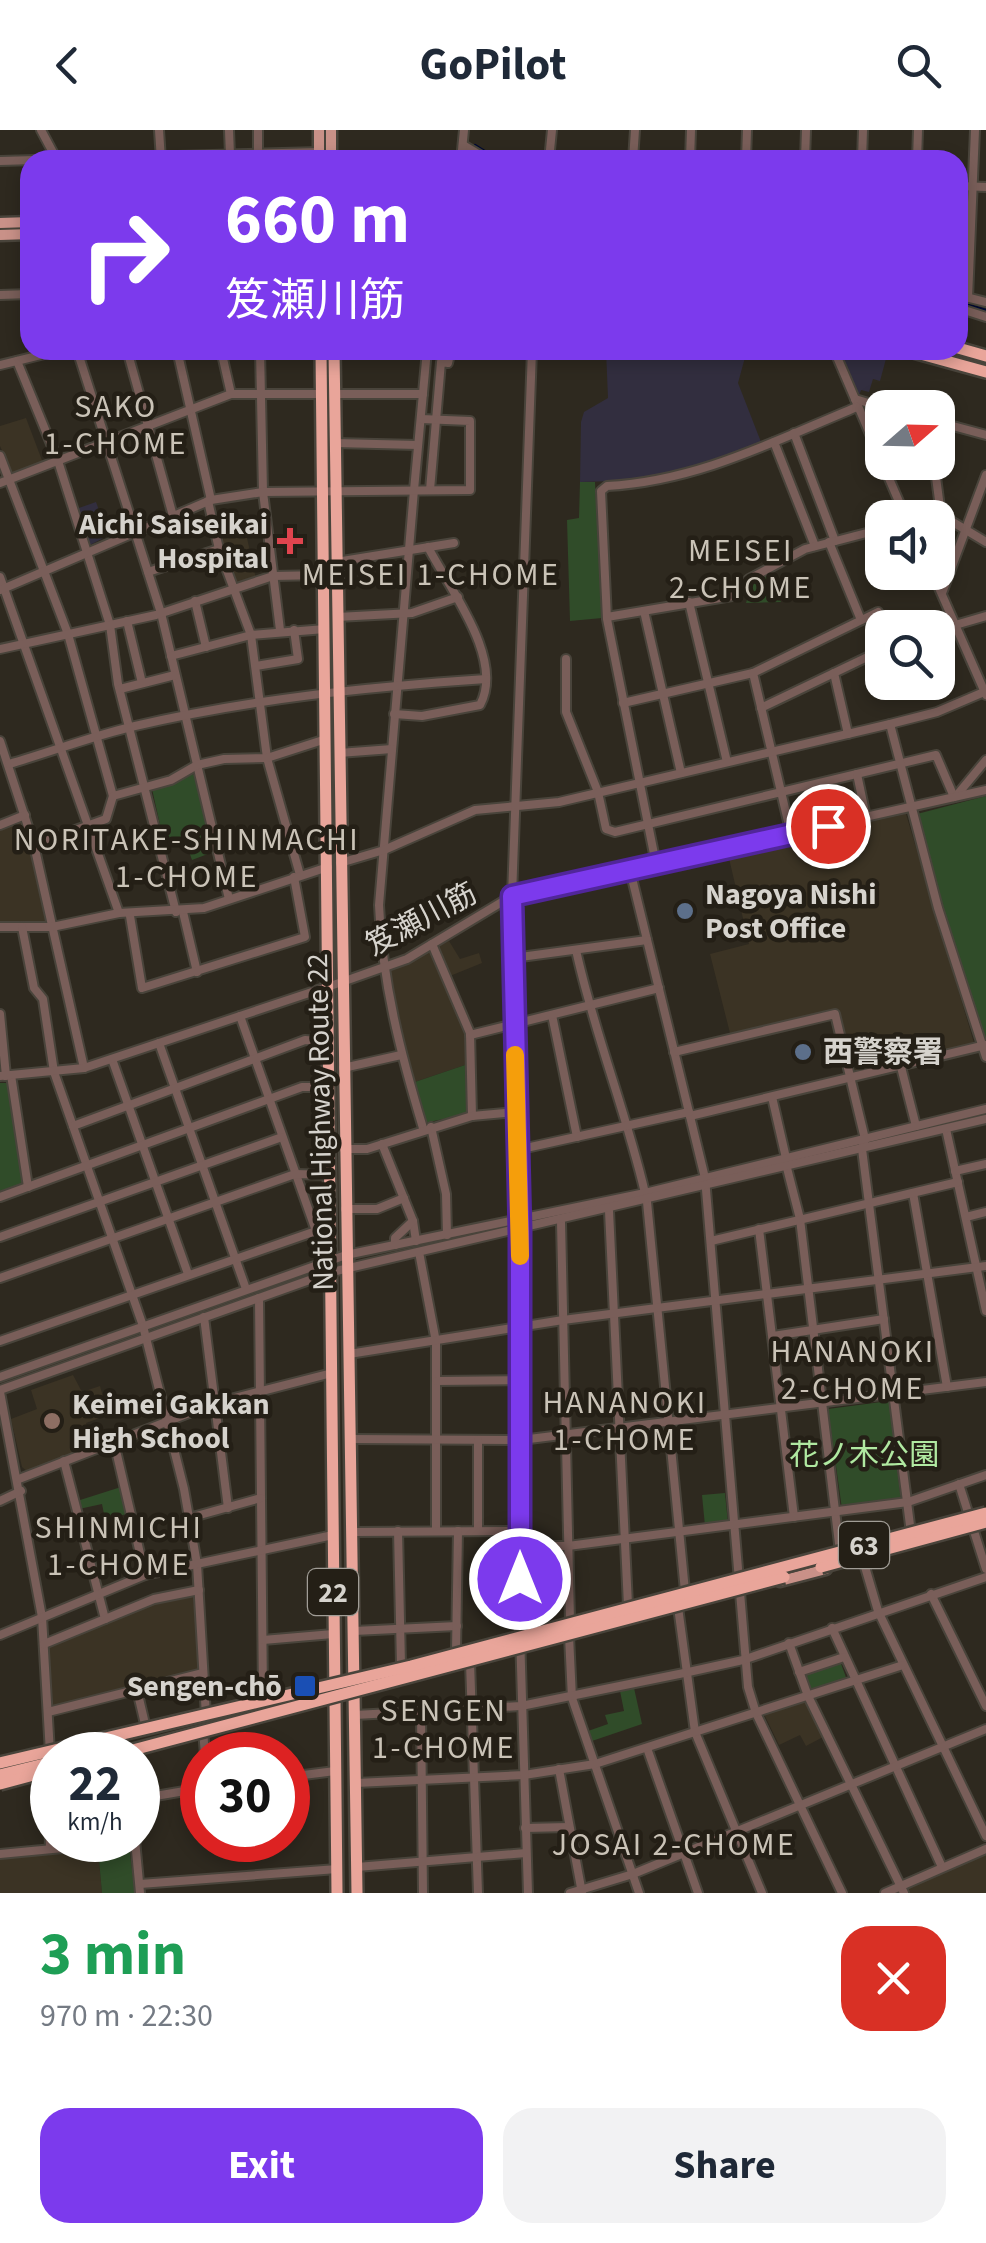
<!DOCTYPE html>
<meta charset="utf-8">
<style>
body{margin:0;font-family:"Source Sans 3","Noto Sans JP",sans-serif;background:#f2f2f3;color:#1f2937;height:100vh;display:flex;flex-direction:column;font-size:38px;white-space:nowrap}
*{box-sizing:border-box;margin:0}
p{font-size:32px;color:#747a83}
.icon{flex:none;width:55px;height:55px;fill:none;stroke:currentColor;stroke-width:2;stroke-linecap:round;stroke-linejoin:round}
.map{position:relative;height:1763px;overflow:hidden}
.panel{display:flex;flex-direction:column;background:#fff;flex:1}
.panel>*{flex:none}
.banner{position:absolute;left:20px;top:20px;width:948px;height:210px;border-radius:30px;box-shadow:0 5px 15px #0003;background:#7c3aed;color:#fff;overflow:hidden}
.needle{width:65px;rotate:70deg}
.controls{position:absolute;left:865px;top:260px;display:grid;gap:20px}
.controls a{display:grid;place-items:center;width:90px;height:90px;border-radius:20px;background:#fff;box-shadow:0 5px 15px #0003;font-size:50px}
.speed{position:absolute;left:30px;top:1602px;display:flex;gap:20px;font-size:50px;font-weight:700;text-align:center}
.speed>*{display:grid;place-content:center;width:130px;height:130px;border-radius:50%;background:#fff;box-shadow:0 5px 15px #0003;line-height:1}
.speed small{font-size:25px;font-weight:400}
.speed .limit{border:15px solid #d22;background:#fff;color:#111}
.pin{position:absolute;display:grid;place-items:center;width:85px;height:85px;color:#fff;margin:-42px;border:5px solid #fff;border-radius:50%;box-shadow:0 2px 10px #0007}
.me{position:absolute;width:110px;margin:-55px;rotate:0deg;stroke-linejoin:round;filter:drop-shadow(0 0 8px #0008)}
.turn{display:flex;align-items:center;gap:35px;height:210px;padding:0 40px;font-size:45px}
.turn .icon{width:130px;height:130px;stroke-width:2.5}
.turn b{display:block;font-size:70px;line-height:85px}
.round{display:grid;place-items:center;flex:none;width:105px;height:105px;border-radius:30px;background:#f2f2f3}
.overview{display:flex;align-items:center;justify-content:space-between;height:170px;padding:0 40px}
h1{font-size:60px;font-weight:700;line-height:75px;color:#1e9e55}
.action{display:flex;gap:20px;margin-top:auto;padding:20px 40px}
.action a{flex:1;height:115px;border-radius:30px;background:#7c3aed;color:#fff;font-size:40px;font-weight:700;line-height:115px;text-align:center}
.action a+a{background:#f2f2f3;color:#1f2937}
header{display:flex;justify-content:space-between;align-items:center;height:130px;padding:0 40px;background:#fff;font-size:45px;font-weight:700}
.map>svg:first-child{display:block}
.commercial{fill:#322e3f}
.built{fill:#3b3324}
.green{fill:#304c29}
.lines{fill:none;stroke-linecap:round;stroke-linejoin:round}
.stream{stroke:#000931;stroke-width:2.5}
.minor-casing{stroke:#49443b;stroke-width:12}
.major-casing{stroke:#49443b;stroke-width:15}
.highway-casing{stroke:#49443b;stroke-width:16}
.minor{stroke:#795e59;stroke-width:8}
.major{stroke:#c99188;stroke-width:10}
.highway{stroke:#e9a59a;stroke-width:11}
.highway-bridge-casing{stroke:#49443b;stroke-width:16;stroke-linecap:butt}
.highway-bridge{stroke:#e9a59a;stroke-width:11}
.route-casing{stroke:#51269a;stroke-width:25}
.route{stroke:#7c3aed;stroke-width:18}
.slow{stroke:#f59e0b;stroke-width:18}
.health-dot{fill:#e0444e;stroke:#241f16;stroke-width:4}
.service-dot{fill:#5c6f8a;stroke:#241f16;stroke-width:4}
.education-dot{fill:#8d6e63;stroke:#241f16;stroke-width:4}
.transit-dot{fill:#1a4fb4;stroke:#241f16;stroke-width:4}
.labels{text-anchor:middle;stroke-width:9;stroke-linejoin:round;paint-order:stroke}
.shield{fill:#241f16;stroke:#a19d96;stroke-width:2.5}
.shield-label{font-size:28px;font-weight:bold;fill:#d6d3cd}
.poi-label{font-size:30px;font-weight:bold;fill:#d6d3cd;stroke:#241f16;text-anchor:start}
.street-label{font-size:30px;fill:#d6d3cd;stroke:#241f16}
.park-label{font-size:30px;fill:#b0e9a1;stroke:#241f16}
.neighbourhood-label{font-size:32px;letter-spacing:2.5px;fill:#cac3b7;stroke:#241f16}
</style>
<header><svg class="icon" aria-label="back" viewBox="0 0 24 24"><path d="M15 5l-7 7 7 7"/></svg>GoPilot<svg class="icon" aria-label="search" viewBox="0 0 24 24"><circle cx="10" cy="10" r="6"/><path d="M15 15l6 6"/></svg></header>
<div class="map">
<svg width="986" height="1763" viewBox="0 0 986 1763">
<rect width="100%" height="100%" fill="#2e291f"/>
<g class="commercial">
<path d="M606 220H747L738 253 761 312 697 338 646 350 580 352 581 292 584 282 608 268Z"/>
<path d="M868 220 887 225 880 251 873 249 869 262 861 260 859 266 840 222Z"/>
<path d="M96 372 105 397 127 389 129 395 88 416 76 379Z"/>
</g>
<g class="built">
<path d="M26 288 43 333 13 344 0 316V296Z"/>
<path d="M243 390 256 449 236 454 216 396Z"/>
<path d="M906 684 974 913 856 942 839 880 730 903 710 824 749 814 728 724Z"/>
<path d="M21 689 25 692 47 794H0V698Z"/>
<path d="M449 811 460 829 479 823 482 833 445 848 467 905 468 934 412 953 386 843Z"/>
<path d="M73 1245 82 1262 100 1256 108 1285 86 1293 94 1316 28 1342 22 1337 11 1289 37 1279 31 1260Z"/>
<path d="M193 1463 199 1541 53 1576 49 1516 154 1471Z"/>
<path d="M805 1570 825 1606 806 1616 800 1605 779 1615 764 1584Z"/>
<path d="M98 1719 102 1763H0V1728Z"/>
<path d="M986 1723V1763H908L907 1758Z"/>
</g>
<g class="green">
<path d="M580 352H595L602 488 570 491 567 390 579 388Z"/>
<path d="M769 446 781 472 746 473 753 451Z"/>
<path d="M189 642 194 645 213 722 192 730 185 710 165 717 152 659Z"/>
<path d="M986 666V910L941 777 917 684Z"/>
<path d="M468 934V984L424 993 412 953Z"/>
<path d="M0 953H8L24 1053 0 1064Z"/>
<path d="M889 1271 901 1370 842 1379 828 1279Z"/>
<path d="M121 1357 127 1384 105 1389 102 1374 79 1379 77 1371Z"/>
<path d="M725 1363 728 1393 705 1396 702 1365Z"/>
<path d="M840 1531 847 1550 809 1560 806 1542Z"/>
<path d="M634 1558 642 1594 592 1611 588 1601 608 1594 605 1585 624 1581 620 1561Z"/>
<path d="M129 1716 135 1763H102L98 1719Z"/>
</g>
<g class="lines">
<g class="stream">
<path d="M475 15 499 30"/>
<path d="M958 172 986 180"/>
</g>
<defs>
<g id="minor">
<path d="M41 0 57 30"/>
<path d="M159 0 161 30"/>
<path d="M229 0 230 25"/>
<path d="M258 0V30"/>
<path d="M463 15 488 30"/>
<path d="M461 30 464 0"/>
<path d="M549 30 552 0"/>
<path d="M633 30 635 0"/>
<path d="M690 30 691 0"/>
<path d="M746 30 747 0"/>
<path d="M805 30 806 0"/>
<path d="M862 30 863 0"/>
<path d="M917 30 918 0"/>
<path d="M0 31 319 22"/>
<path d="M958 56 986 57"/>
<path d="M0 165 30 164"/>
<path d="M958 165 986 172"/>
<path d="M968 168 975 0"/>
<path d="M958 178 986 187"/>
<path d="M77 220 161 483 229 769"/>
<path d="M127 220 173 386"/>
<path d="M177 220 211 370"/>
<path d="M221 220 231 264"/>
<path d="M260 220 263 362 280 500"/>
<path d="M834 220 906 388"/>
<path d="M17 231 58 331 110 495 118 554 176 782"/>
<path d="M0 235 61 220"/>
<path d="M334 264H423"/>
<path d="M855 269 885 278"/>
<path d="M938 292 986 305"/>
<path d="M794 303 835 411"/>
<path d="M774 312 815 416"/>
<path d="M335 313 418 315"/>
<path d="M0 326 68 504 113 666"/>
<path d="M934 332 941 385"/>
<path d="M0 353 231 264H322"/>
<path d="M414 360 379 775C382 852 401 925 423 998"/>
<path d="M414 360 427 220"/>
<path d="M430 360 441 232 448 233 451 220"/>
<path d="M208 371 219 419 251 505 267 628 300 745"/>
<path d="M931 388 941 385 986 412"/>
<path d="M829 412 861 490"/>
<path d="M336 432 454 413"/>
<path d="M148 442 219 419"/>
<path d="M932 442 986 565"/>
<path d="M0 447 119 783"/>
<path d="M0 460 211 370 263 362 470 360V291L421 289"/>
<path d="M942 463 986 345"/>
<path d="M195 471 206 517"/>
<path d="M689 472 727 632"/>
<path d="M644 481 681 643"/>
<path d="M337 487 412 483 458 467"/>
<path d="M607 487 732 466 749 449 805 419 882 399"/>
<path d="M127 491 142 553"/>
<path d="M938 500 986 486"/>
<path d="M0 519 156 485 273 446 324 445"/>
<path d="M171 526 251 505 325 499"/>
<path d="M566 529V582L598 662 606 699 615 702 936 625 954 667"/>
<path d="M256 536 298 529 294 500"/>
<path d="M834 543 848 604"/>
<path d="M120 559 175 545"/>
<path d="M623 573 753 543"/>
<path d="M761 578 882 520"/>
<path d="M394 584 422 586 480 575C505 529 449 458 428 417"/>
<path d="M890 594 938 778 986 927"/>
<path d="M0 611 34 715 84 938"/>
<path d="M339 623 392 619"/>
<path d="M9 634C51 622 92 606 135 596 251 569 367 557 486 549"/>
<path d="M857 644 866 687"/>
<path d="M957 665 986 630"/>
<path d="M0 695 25 685"/>
<path d="M791 704 753 543 878 482 884 498"/>
<path d="M34 715 106 689 113 666 171 650 197 635 224 629 267 628 326 609"/>
<path d="M340 733 384 720 475 680 559 672 890 594 937 582 984 562"/>
<path d="M656 734 607 489 601 361 607 356C698 351 774 311 857 277"/>
<path d="M630 740 705 1048 748 1557 756 1583 842 1763"/>
<path d="M183 782 197 842"/>
<path d="M130 786 142 858 305 807 294 747"/>
<path d="M0 797H52L119 783 204 778 328 737"/>
<path d="M22 797 34 858 43 869 54 942 143 1196 184 1359 197 1434 206 1586"/>
<path d="M432 814 470 903 472 986"/>
<path d="M576 820C594 903 626 981 645 1063"/>
<path d="M513 828 647 810"/>
<path d="M0 884 6 946"/>
<path d="M552 885 577 1007"/>
<path d="M240 886 316 1101"/>
<path d="M470 905 659 858"/>
<path d="M159 913 246 1159"/>
<path d="M674 922 835 884 865 1009 862 1019 911 1403"/>
<path d="M112 929 188 1144"/>
<path d="M901 937 916 996"/>
<path d="M343 938 401 925"/>
<path d="M11 945 28 1057"/>
<path d="M0 946 84 938 342 852 407 829 512 766 986 660"/>
<path d="M772 967 786 1028"/>
<path d="M690 986 986 915"/>
<path d="M73 996 305 910 329 912"/>
<path d="M431 997 446 1064 447 1105"/>
<path d="M946 999 986 1181"/>
<path d="M382 1014 413 1091 416 1111"/>
<path d="M344 1019H367L472 986 516 982"/>
<path d="M517 1020 689 982"/>
<path d="M787 1038 800 1089 840 1422"/>
<path d="M955 1041 986 1034"/>
<path d="M913 1063 947 1257"/>
<path d="M0 1067 302 957H330"/>
<path d="M647 1072 685 1461"/>
<path d="M345 1079H377L404 1068"/>
<path d="M609 1081 628 1475"/>
<path d="M966 1087 986 1082"/>
<path d="M561 1092 570 1491"/>
<path d="M759 1099 794 1387"/>
<path d="M0 1107 282 1007"/>
<path d="M711 1111 958 1052"/>
<path d="M395 1115V1108L413 1091"/>
<path d="M419 1122 436 1212V1401"/>
<path d="M0 1148 295 1044 331 1045"/>
<path d="M259 1168 263 1566"/>
<path d="M204 1187 228 1378"/>
<path d="M773 1206 884 1189"/>
<path d="M0 1211 316 1101 332 1103"/>
<path d="M349 1224 563 1190 986 1136"/>
<path d="M0 1247 346 1125 645 1063 986 979"/>
<path d="M437 1251 521 1250"/>
<path d="M0 1260 332 1142 986 989"/>
<path d="M0 1262 42 1487 50 1623"/>
<path d="M351 1309 521 1310 986 1252"/>
<path d="M478 1310V1401"/>
<path d="M114 1312 145 1445"/>
<path d="M64 1331 105 1489"/>
<path d="M19 1349 215 1273 332 1243"/>
<path d="M959 1354 986 1439"/>
<path d="M0 1371 21 1361"/>
<path d="M189 1388 261 1368"/>
<path d="M398 1401 401 1535"/>
<path d="M353 1402 520 1401"/>
<path d="M520 1416H568L908 1372 986 1345"/>
<path d="M863 1430 878 1481 986 1706"/>
<path d="M931 1464 986 1576"/>
<path d="M678 1477 695 1602 762 1763"/>
<path d="M832 1498 942 1737"/>
<path d="M354 1501 457 1496"/>
<path d="M0 1505 145 1445 333 1405"/>
<path d="M569 1506 572 1568 639 1763"/>
<path d="M263 1510 333 1504"/>
<path d="M789 1513 808 1566 904 1763"/>
<path d="M44 1514 154 1469 199 1460"/>
<path d="M456 1521 458 1401"/>
<path d="M470 1532 478 1763"/>
<path d="M799 1542 844 1527"/>
<path d="M137 1560 145 1594"/>
<path d="M48 1582 203 1543"/>
<path d="M421 1582 423 1763"/>
<path d="M355 1585 521 1576 684 1543 743 1530 986 1447"/>
<path d="M203 1600 205 1625"/>
<path d="M647 1618 698 1763"/>
<path d="M48 1637 50 1719"/>
<path d="M559 1639 582 1763"/>
<path d="M288 1647 335 1641"/>
<path d="M356 1653 524 1645 595 1634 903 1535"/>
<path d="M138 1669 202 1658"/>
<path d="M525 1698 569 1697"/>
<path d="M135 1710 140 1763"/>
<path d="M0 1724 136 1711"/>
<path d="M357 1737 526 1723"/>
<path d="M140 1754 337 1739"/>
<path d="M528 1763 520 1504V1102L512 766 532 220"/>
<path d="M570 1763 633 1744 986 1599"/>
<path d="M885 1763 986 1719"/>
</g>
<g id="major">
<path d="M319 0V30"/>
<path d="M331 0V30"/>
<path d="M0 93 30 92"/>
<path d="M0 105 30 104"/>
<path d="M780 1451 826 1439"/>
</g>
<g id="highway">
<path d="M958 218 986 226"/>
<path d="M321 220 337 1763"/>
<path d="M334 220 357 1763"/>
<path d="M906 220 986 242"/>
<path d="M82 1625 106 1619"/>
</g>
</defs>
<use href="#minor" class="minor-casing"/>
<use href="#major" class="major-casing"/>
<use href="#highway" class="highway-casing"/>
<use href="#minor" class="minor"/>
<use href="#major" class="major"/>
<use href="#highway" class="highway"/>
<defs>
<g id="highway-bridge">
<path d="M821 1437 986 1392"/>
<path d="M114 1625 784 1447"/>
<path d="M0 1633 411 1536 986 1383"/>
<path d="M0 1645 52 1632"/>
<path d="M0 1654 52 1640"/>
</g>
</defs>
<use href="#highway-bridge" class="highway-bridge-casing"/>
<use href="#highway-bridge" class="highway-bridge"/>
</g>
<g class="lines">
<defs>
<path id="route" d="M520 1449V1102L512 766 828 696"/>
</defs>
<use href="#route" class="route-casing"/>
<use href="#route" class="route"/>
<path class="slow" d="M515 925 520 1126"/>
</g>
<path class="health-dot" d="M285 396h10v10h10v10h-10v10h-10v-10h-10v-10h10z"/>
<g class="service-dot">
<circle cx="685" cy="781" r="10"/>
<circle cx="803" cy="922" r="10"/>
</g>
<circle class="education-dot" cx="52" cy="1291" r="10"/>
<rect class="transit-dot" x="293" y="1544" width="24" height="24" rx="5"/>
<g class="labels">
<g class="shield">
<rect x="839" y="1392" width="50" height="46" rx="8"/>
<rect x="308" y="1439" width="50" height="46" rx="8"/>
</g>
<g class="shield-label">
<text x="864" y="1425">63</text>
<text x="333" y="1472">22</text>
</g>
<g class="poi-label">
<text x="268" y="404" text-anchor="end">Aichi Saiseikai<tspan x="268" dy="34">Hospital</tspan></text>
<text x="705" y="774">Nagoya Nishi<tspan x="705" dy="34">Post Office</tspan></text>
<text x="823" y="932">西警察署</text>
<text x="72" y="1284">Keimei Gakkan<tspan x="72" dy="34">High School</tspan></text>
<text x="282" y="1566" text-anchor="end">Sengen-chō</text>
</g>
<g class="street-label">
<text transform="translate(421 789) rotate(-28)" y="10">笈瀬川筋</text>
<text transform="translate(320 992) rotate(-91)" y="10">National Highway Route 22</text>
</g>
<g class="park-label">
<text x="864" y="1335">花ノ木公園</text>
</g>
<g class="neighbourhood-label">
<text x="116" y="287">SAKO<tspan x="116" dy="37">1-CHOME</tspan></text>
<text x="741" y="431">MEISEI<tspan x="741" dy="37">2-CHOME</tspan></text>
<text x="431" y="455">MEISEI 1-CHOME</text>
<text x="187" y="720">NORITAKE-SHINMACHI<tspan x="187" dy="37">1-CHOME</tspan></text>
<text x="853" y="1232">HANANOKI<tspan x="853" dy="37">2-CHOME</tspan></text>
<text x="625" y="1283">HANANOKI<tspan x="625" dy="37">1-CHOME</tspan></text>
<text x="119" y="1408">SHINMICHI<tspan x="119" dy="37">1-CHOME</tspan></text>
<text x="444" y="1591">SENGEN<tspan x="444" dy="37">1-CHOME</tspan></text>
<text x="674" y="1725">JOSAI 2-CHOME</text>
</g>
</g>
</svg>
<div class="controls">
<a><svg class="needle" viewBox="-14 -14 28 28"><path d="M0-13l5 13h-10z" fill="#e53935"/><path d="M0 13l5-13h-10z" fill="#747a83"/></svg></a>
<a><svg class="icon" aria-label="sound" viewBox="0 0 24 24"><path d="M4 9h4l5-4v14l-5-4H4zM17 9q2 3 0 6"/></svg></a>
<a><svg class="icon" aria-label="search" viewBox="0 0 24 24"><circle cx="10" cy="10" r="6"/><path d="M15 15l6 6"/></svg></a>
</div>
<div class="speed"><div>22<small>km/h</small></div><div class="limit">30</div></div>
<div class="pin" style="left:828px;top:696px;background:#d93025"><svg class="icon" aria-label="arrive" viewBox="0 0 24 24"><path d="M6 21V4h12l-3 4 3 4H6"/></svg></div>
<svg class="me" style="left:520px;top:1449px" viewBox="-20 -20 40 40"><circle r="17" fill="#7c3aed" stroke="#fff" stroke-width="3"/><path d="M0-11L8 9 0 5-8 9z" fill="#fff"/></svg>
<div class="banner">
<div class="turn"><svg class="icon" aria-label="right" viewBox="0 0 24 24"><path d="M7 20v-9h11M14 6l5 5-5 5"/></svg><div><b>660 m</b>笈瀬川筋</div></div>
</div>
</div>
<section class="panel">
<div class="overview"><div><h1>3 min</h1><p>970 m · 22:30</p></div><a class="round" style="background:#d93025;color:#fff"><svg class="icon" aria-label="close" viewBox="0 0 24 24"><path d="M6 6l12 12M18 6L6 18"/></svg></a></div>
<div class="action"><a>Exit</a><a>Share</a></div>
</section>
